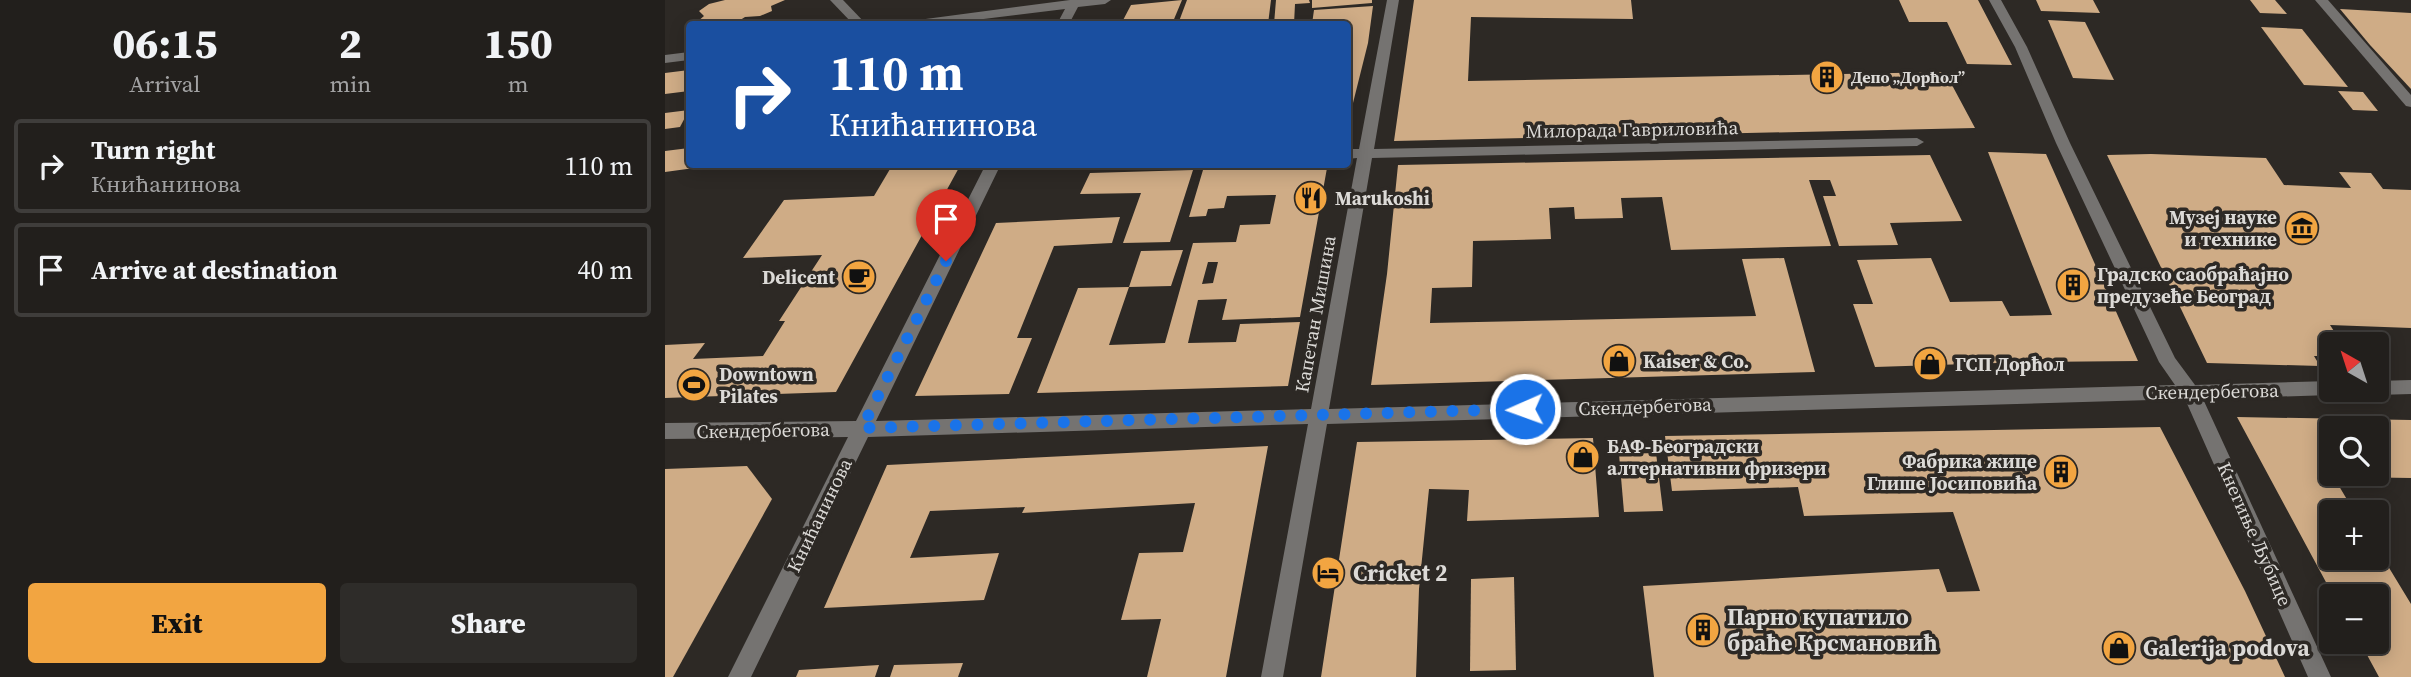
<!DOCTYPE html>
<meta charset="utf-8">
<style>
body{margin:0;font-family:"Source Serif 4",serif;background:#2e2c29;color:#f1f3f6;height:100vh;display:flex;flex-direction:column;font-size:26px;white-space:nowrap}
*{box-sizing:border-box;margin:0}
p{font-size:23px;color:#a2a2a3}
.icon{flex:none;width:38px;height:38px;fill:none;stroke:currentColor;stroke-width:2;stroke-linecap:round;stroke-linejoin:round}
.map{position:relative;flex:1;overflow:hidden}
.side{display:flex;flex-direction:column;background:#221f1c;width:665px}
.side>*{flex:none}
.banner{position:absolute;left:21px;top:21px;width:665px;height:147px;border-radius:7px;box-shadow:0 4px 18px #0003,0 0 0 2px #3f3d3b;background:#1a4fa0;color:#fff;overflow:hidden}
.needle{width:46px;rotate:321deg}
.buttons{position:absolute;left:1654px;top:332px;display:grid;gap:14px}
.buttons a{display:grid;place-items:center;width:70px;height:70px;border-radius:7px;background:#221f1c;box-shadow:0 4px 18px #0003,0 0 0 2px #3f3d3b;font-size:35px}
.pin{position:absolute;display:grid;place-items:center;width:60px;height:60px;color:#fff;margin:-72px -30px;border-radius:50% 50% 50% 0;rotate:-45deg;box-shadow:0 0 7px #0007}
.pin .icon{rotate:45deg}
.me{position:absolute;width:77px;margin:-38px;rotate:268deg;stroke-linejoin:round;filter:drop-shadow(0 0 5px #0008)}
.turn{display:flex;align-items:center;gap:24px;height:147px;padding:0 28px;font-size:32px}
.turn .icon{width:91px;height:91px;stroke-width:2.5}
.turn b{display:block;font-size:49px;line-height:60px}
.eta{display:flex;justify-content:space-evenly;align-items:center;height:119px;text-align:center}
.eta b{font-size:42px;font-weight:800;line-height:49px}
.cta{display:flex;gap:14px;margin-top:auto;padding:14px 28px}
.cta a{flex:1;height:80px;border-radius:7px;background:#f2a541;color:#111;font-size:28px;font-weight:800;line-height:80px;text-align:center}
.cta a+a{background:#2e2c29;color:#f1f3f6}
ul{padding:0;list-style:none}
li{display:flex;align-items:center;gap:21px;height:94px;margin:0 14px 10px;padding:0 14px;border:4px solid #3f3d3b;border-radius:7px}
li div{flex:1}
li b{display:block;font-size:26px}
li em{font-style:normal}
main{display:flex;flex:1;min-height:0}
.map>svg:first-child{display:block}
.building{fill:#cfac86;fill-rule:evenodd}
.lines{fill:none;stroke-linecap:round;stroke-linejoin:round}
.minor{fill:#757371;fill-rule:evenodd}
.route{stroke:#1a73e8;stroke-width:12;stroke-dasharray:0 21.6}
.labels{text-anchor:middle;stroke-width:7;stroke-linejoin:round;paint-order:stroke}
.far-poi-label{font-size:16px;font-weight:bold;fill:#dcdad7;stroke:#2d2925;text-anchor:start}
.street-label{font-size:19px;fill:#dcdad7;stroke:#2d2925}
.poi-label{font-size:19px;font-weight:bold;fill:#dcdad7;stroke:#2d2925;text-anchor:start}
.near-poi-label{font-size:23px;font-weight:bold;fill:#dcdad7;stroke:#2d2925;text-anchor:start}
</style>
<main>
<section class="side">
<div class="eta">
<div><b>06:15</b><p>Arrival</p></div>
<div><b>2</b><p>min</p></div>
<div><b>150</b><p>m</p></div>
</div>
<ul>
<li><svg class="icon" aria-label="right" viewBox="0 0 24 24"><path d="M7 20v-9h11M14 6l5 5-5 5"/></svg><div><b>Turn right</b><p>Книћанинова</p></div><em>110 m</em></li>
<li><svg class="icon" aria-label="arrive" viewBox="0 0 24 24"><path d="M6 21V4h12l-3 4 3 4H6"/></svg><div><b>Arrive at destination</b></div><em>40 m</em></li>
</ul>
<div class="cta"><a>Exit</a><a>Share</a></div>
</section>
<div class="map">
<svg width="1746" height="677" viewBox="0 0 1746 677">
<rect width="100%" height="100%" fill="#2d2925"/>
<g class="building">
<path d="M60 0H120L106 6 107 11 95 16 80 17 69 24H35L32 22 39 16 34 11 44 4Z"/>
<path d="M517 0 507 24H456L466 5Z"/>
<path d="M522 0H606L603 24H513Z"/>
<path d="M611 0H644L645 3 630 4 629 24H609Z"/>
<path d="M647 0H707V3L647 8Z"/>
<path d="M749 0H966L968 19 806 17 803 81 1280 72 1310 128 729 141Z"/>
<path d="M1234 0H1313L1347 65 1302 64 1282 22H1244Z"/>
<path d="M1371 0H1428L1435 13 1376 11Z"/>
<path d="M1585 0H1610L1622 14 1595 13Z"/>
<path d="M708 6 703 43 682 127V24H647L649 10Z"/>
<path d="M1675 9 1746 13V89L1705 45Z"/>
<path d="M1383 20 1420 22 1449 80 1408 78Z"/>
<path d="M1596 27 1637 29 1683 87 1639 85Z"/>
<path d="M24 70V91L0 94V73Z"/>
<path d="M1673 91 1698 92 1713 111 1688 110Z"/>
<path d="M24 110 15 127 0 129V113Z"/>
<path d="M24 148V164L44 166 0 172V151Z"/>
<path d="M1323 152 1381 154 1473 361 1363 362 1210 367 1188 304H1208L1192 260 1266 258 1285 302 1337 301 1345 316 1387 315Z"/>
<path d="M1486 154 1601 158 1619 185 1686 188 1674 172 1706 173 1718 189 1746 190V328L1665 325 1678 345H1666V356H1649L1655 366 1542 363 1442 155Z"/>
<path d="M1265 155 1297 221 1225 223 1233 245 1174 246 1158 196H1171L1165 180H1144L1166 246 1006 250 997 197 956 198 958 218 910 219 909 207 884 208 886 239 808 241 807 287 767 288 765 323 1091 316 1077 259 1119 258 1150 372 706 385 722 274 733 165Z"/>
<path d="M228 164H296L171 392 0 398V345L40 343 28 359 98 356 120 321H114L157 255 78 258 119 200 209 196Z"/>
<path d="M662 168 635 317 557 320 562 299 533 300 523 343 571 342 575 324 635 322 623 386 372 393 413 288 464 287 444 345 500 343 528 243 571 242 575 225 605 224 611 195 562 196 559 208 543 209 541 216 524 217 538 170ZM543 262H553L548 283 537 284Z"/>
<path d="M528 170 505 242 458 243 476 193 415 194 425 173Z"/>
<path d="M455 217 447 243 389 246 352 338H367L344 394 250 396 331 223Z"/>
<path d="M518 250 506 286 464 287 476 251Z"/>
<path d="M1572 417 1746 420V478L1682 477 1680 474H1712V429H1666V454H1655L1690 513H1666V558H1712V548L1746 604V677H1714L1695 642H1712V597H1669Z"/>
<path d="M1495 427 1580 591 1620 677H989L978 586 1274 569 1282 592 1315 591 1288 512 1139 516 1133 487 1007 491 1000 436Z"/>
<path d="M928 438 934 517 802 521 804 490 764 489 754 589 751 677H656L692 442Z"/>
<path d="M603 446 561 677H482L496 619 456 620 474 553 518 552 530 503 357 513 360 507 265 511 245 558 334 553 319 600 159 608 222 465Z"/>
<path d="M991 453 998 511 959 512 954 454Z"/>
<path d="M82 466 107 499 8 677H0V469Z"/>
<path d="M849 577 851 670 805 671 806 579Z"/>
<path d="M298 663 293 677H225L229 665Z"/>
<path d="M214 665 210 677H131L134 670Z"/>
</g>
<g class="lines">
<g class="minor">
<path d="M165 0H178L201 24H188Z"/>
<path d="M405 0H446L440 4 413 7 404 24H392L400 9 278 24H247L253 20Z"/>
<path d="M722 0H734L709 149 1252 138 1259 142 1252 146 707 158 664 409 1510 385 1494 362 1391 143 1350 47 1324 0H1336L1362 47 1405 143 1510 358 1530 385 1666 381V390H1674L1666 395 1538 399 1666 677H1643L1520 399 662 424 618 677H596L643 424 203 437 86 677H63L183 437 0 439V423L191 421 321 164H336L211 421 646 409 692 158 682 159V149H694Z"/>
<path d="M1650 0H1663L1746 95V107L1741 106Z"/>
<path d="M24 52V60L0 63V55Z"/>
<path d="M1746 380V394L1712 395 1704 390H1712V381Z"/>
</g>
</g>
<g class="lines">
<path class="route" d="M281 261 197 428 860 409"/>
</g>
<defs>
<symbol id="building-disc" viewBox="-11 -11 22 22"><circle r="9.5" fill="#f2a541" stroke="#2d2925"/><path d="M-4-6H4V6H1V3H-1V6H-4ZM-2.5-4.3h1.7v1.8h-1.7ZM.8-4.3h1.7v1.8H.8ZM-2.5-1h1.7V.8h-1.7ZM.8-1h1.7V.8H.8Z" fill="#111"/></symbol>
<symbol id="restaurant-disc" viewBox="-11 -11 22 22"><circle r="9.5" fill="#f2a541" stroke="#2d2925"/><path d="M-5-6h1v4h1v-4h1v4h1v-4h1v5L-1.5 .5V6h-2V.5L-5-1ZM5-6V6H3V1.5H1.5Q1.5-4 5-6Z" fill="#111"/></symbol>
<symbol id="museum-disc" viewBox="-11 -11 22 22"><circle r="9.5" fill="#f2a541" stroke="#2d2925"/><path d="M0-6L6-3V-2H-6V-3ZM-5-1h2V3h-2ZM-1-1h2V3h-2ZM3-1h2V3H3ZM-6 4H6V6H-6Z" fill="#111"/></symbol>
<symbol id="cafe-disc" viewBox="-11 -11 22 22"><circle r="9.5" fill="#f2a541" stroke="#2d2925"/><path d="M-5.5-4.5H6V0H3Q3 3.5 0 3.5H-2.5Q-5.5 3.5-5.5 0ZM3-3.2v2h1.7v-2ZM-6 4.5H4V6H-6Z" fill="#111"/></symbol>
<symbol id="shop-disc" viewBox="-11 -11 22 22"><circle r="9.5" fill="#f2a541" stroke="#2d2925"/><path d="M-5-2.5h2.3a2.7 3.5 0 0 1 5.4 0H5L5.5 6h-11ZM-1.5-2.5h3a1.5 2.3 0 0 0-3 0Z" fill="#111"/></symbol>
<symbol id="stadium-disc" viewBox="-11 -11 22 22"><circle r="9.5" fill="#f2a541" stroke="#2d2925"/><path d="M0-5a6.5 5 0 1 0 0 10a6.5 5 0 1 0 0-10ZM-3.5-1.8h7v3.6h-7Z" fill="#111"/></symbol>
<symbol id="hotel-disc" viewBox="-11 -11 22 22"><circle r="9.5" fill="#f2a541" stroke="#2d2925"/><path d="M-6-4.5h1.5V1H6V5H4.5V3h-9V5H-6ZM-4 0a1.8 1.8 0 1 1 3.6 0ZM.5 0V-2.5h3Q6-2.5 6 0Z" fill="#111"/></symbol>
</defs>
<g fill-rule="evenodd">
<use href="#building-disc" x="1143" y="58" width="38" height="38"/>
<use href="#restaurant-disc" x="627" y="179" width="38" height="38"/>
<use href="#museum-disc" x="1618" y="209" width="38" height="38"/>
<use href="#cafe-disc" x="175" y="258" width="38" height="38"/>
<use href="#building-disc" x="1389" y="266" width="38" height="38"/>
<use href="#shop-disc" x="935" y="342" width="38" height="38"/>
<use href="#shop-disc" x="1246" y="345" width="38" height="38"/>
<use href="#stadium-disc" x="10" y="366" width="38" height="38"/>
<use href="#shop-disc" x="899" y="438" width="38" height="38"/>
<use href="#building-disc" x="1377" y="453" width="38" height="38"/>
<use href="#hotel-disc" x="644" y="554" width="38" height="38"/>
<use href="#building-disc" x="1019" y="611" width="38" height="38"/>
<use href="#shop-disc" x="1435" y="629" width="38" height="38"/>
</g>
<g class="labels">
<g class="far-poi-label">
<text x="1186" y="83">Депо „Дорћол”</text>
</g>
<g class="street-label">
<text transform="translate(967 129) rotate(-1)" y="7">Милорада Гавриловића</text>
<text transform="translate(650 314) rotate(-80)" y="7">Капетан Мишина</text>
<text transform="translate(1547 391) rotate(-1)" y="7">Скендербегова</text>
<text transform="translate(980 406) rotate(-2)" y="7">Скендербегова</text>
<text transform="translate(98 430) rotate(-1)" y="7">Скендербегова</text>
<text transform="translate(154 515) rotate(-64)" y="7">Книћанинова</text>
<text transform="translate(1590 534) rotate(66)" y="7">Кнегиње Љубице</text>
</g>
<g class="poi-label">
<text x="670" y="205">Marukoshi</text>
<text x="1612" y="224" text-anchor="end">Музеј науке<tspan x="1612" dy="22">и технике</tspan></text>
<text x="1432" y="281">Градско саобраћајно<tspan x="1432" dy="22">предузеће Београд</tspan></text>
<text x="170" y="284" text-anchor="end">Delicent</text>
<text x="978" y="368">Kaiser &amp; Co.</text>
<text x="1290" y="371">ГСП Дорћол</text>
<text x="54" y="381">Downtown<tspan x="54" dy="22">Pilates</tspan></text>
<text x="942" y="453">БАФ-Београдски<tspan x="942" dy="22">алтернативни фризери</tspan></text>
<text x="1372" y="468" text-anchor="end">Фабрика жице<tspan x="1372" dy="22">Глише Јосиповића</tspan></text>
</g>
<g class="near-poi-label">
<text x="688" y="581">Cricket 2</text>
<text x="1062" y="625">Парно купатило<tspan x="1062" dy="26">браће Крсмановић</tspan></text>
<text x="1478" y="656">Galerija podova</text>
</g>
</g>
</svg>
<div class="buttons">
<a><svg class="needle" viewBox="-14 -14 28 28"><path d="M0-13l5 13h-10z" fill="#e53935"/><path d="M0 13l5-13h-10z" fill="#a2a2a3"/></svg></a>
<a><svg class="icon" aria-label="search" viewBox="0 0 24 24"><circle cx="10" cy="10" r="6"/><path d="M15 15l6 6"/></svg></a>
<a>+</a>
<a>−</a>
</div>
<div class="pin" style="left:281px;top:261px;background:#d93025"><svg class="icon" aria-label="arrive" viewBox="0 0 24 24"><path d="M6 21V4h12l-3 4 3 4H6"/></svg></div>
<svg class="me" style="left:860px;top:409px" viewBox="-20 -20 40 40"><circle r="17" fill="#1a73e8" stroke="#fff" stroke-width="3"/><path d="M0-11L8 9 0 5-8 9z" fill="#fff"/></svg>
<div class="banner">
<div class="turn"><svg class="icon" aria-label="right" viewBox="0 0 24 24"><path d="M7 20v-9h11M14 6l5 5-5 5"/></svg><div><b>110 m</b>Книћанинова</div></div>
</div>
</div>
</main>
